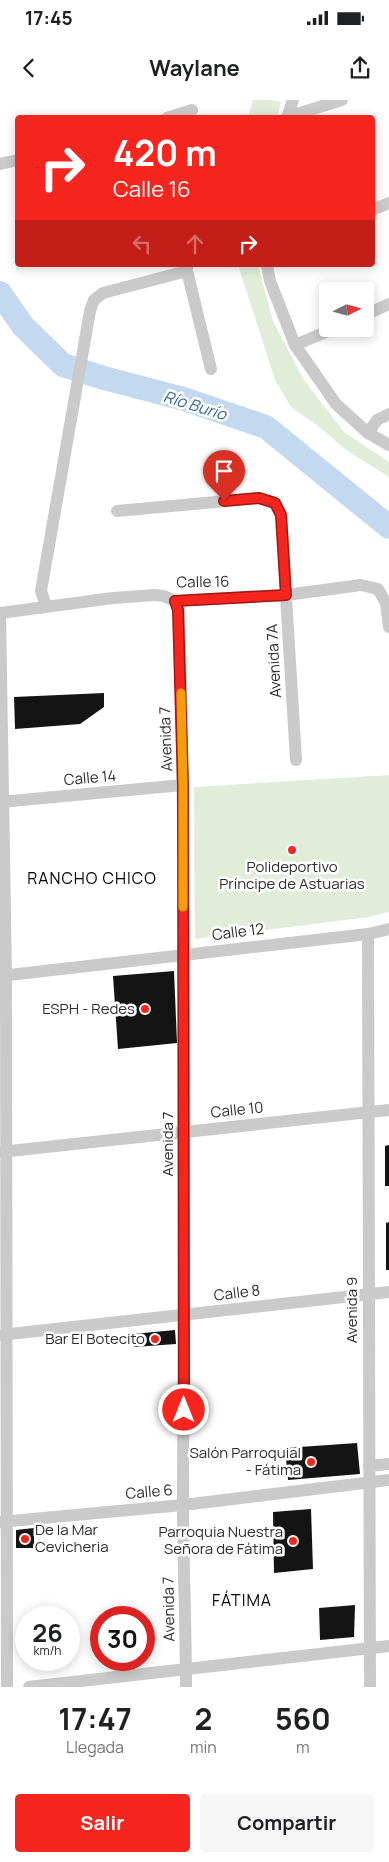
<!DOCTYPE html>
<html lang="es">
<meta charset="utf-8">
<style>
body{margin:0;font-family:Manrope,sans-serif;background:#f6f6f6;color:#202124;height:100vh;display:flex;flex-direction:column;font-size:19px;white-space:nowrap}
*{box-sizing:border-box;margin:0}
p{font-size:16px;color:#757577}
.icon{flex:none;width:28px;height:28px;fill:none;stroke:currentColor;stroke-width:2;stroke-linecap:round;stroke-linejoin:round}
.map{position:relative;height:1587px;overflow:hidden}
.sheet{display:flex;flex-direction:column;background:#fff;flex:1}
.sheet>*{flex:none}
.hud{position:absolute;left:15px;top:15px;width:360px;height:152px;border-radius:5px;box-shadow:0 2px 12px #0003;background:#f6261e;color:#fff;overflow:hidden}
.needle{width:32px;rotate:84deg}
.fabs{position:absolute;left:319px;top:182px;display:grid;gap:10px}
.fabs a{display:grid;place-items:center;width:55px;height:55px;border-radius:5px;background:#fff;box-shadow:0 2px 12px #0003;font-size:25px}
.speed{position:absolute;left:15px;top:1506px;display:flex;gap:10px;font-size:25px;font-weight:700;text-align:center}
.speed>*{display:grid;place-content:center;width:65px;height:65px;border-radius:50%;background:#fff;box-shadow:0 2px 12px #0003;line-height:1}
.speed small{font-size:12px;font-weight:400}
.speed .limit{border:8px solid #d22;background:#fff;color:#111}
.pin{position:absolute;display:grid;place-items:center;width:42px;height:42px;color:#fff;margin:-51px -21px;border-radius:50% 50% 50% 0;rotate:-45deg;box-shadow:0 0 5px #0007}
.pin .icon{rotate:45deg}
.me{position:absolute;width:55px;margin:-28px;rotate:0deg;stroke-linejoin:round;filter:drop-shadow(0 0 4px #0008)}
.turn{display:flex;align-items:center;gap:18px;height:105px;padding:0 15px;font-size:22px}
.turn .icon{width:65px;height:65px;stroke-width:2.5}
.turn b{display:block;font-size:35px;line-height:42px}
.lanes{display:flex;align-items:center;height:48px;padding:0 15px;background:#0003;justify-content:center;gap:25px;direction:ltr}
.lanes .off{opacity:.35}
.eta{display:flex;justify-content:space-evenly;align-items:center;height:85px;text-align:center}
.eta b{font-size:30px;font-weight:700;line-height:35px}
.cta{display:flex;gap:10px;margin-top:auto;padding:10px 15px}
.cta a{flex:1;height:58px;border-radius:5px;background:#f6261e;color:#fff;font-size:20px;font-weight:700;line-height:58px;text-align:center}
.cta a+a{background:#f6f6f6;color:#202124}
.status{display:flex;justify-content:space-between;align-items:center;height:35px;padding:0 25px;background:#fff;direction:ltr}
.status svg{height:14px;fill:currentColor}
header{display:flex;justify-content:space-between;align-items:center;height:65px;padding:0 15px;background:#fff;font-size:22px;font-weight:700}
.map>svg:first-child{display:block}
.green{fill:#e2edd9}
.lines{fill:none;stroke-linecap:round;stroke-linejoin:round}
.river{stroke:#c3d9ef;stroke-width:24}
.building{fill:#141414}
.minor{stroke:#cacaca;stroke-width:12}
.route-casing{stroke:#a01914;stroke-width:12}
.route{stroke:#f6261e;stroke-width:9}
.slow{stroke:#f59e0b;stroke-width:9}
.poi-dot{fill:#f6261e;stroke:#fff;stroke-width:2}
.labels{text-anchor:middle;stroke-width:5;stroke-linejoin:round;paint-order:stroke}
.street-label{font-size:15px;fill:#2d2d2d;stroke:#fff}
.poi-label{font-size:15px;fill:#2d2d2d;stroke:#fff;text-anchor:end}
.water-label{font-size:16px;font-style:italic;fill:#346697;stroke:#fff}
.neighbourhood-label{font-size:16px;letter-spacing:1px;fill:#000;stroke:#fff}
</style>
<div class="status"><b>17:45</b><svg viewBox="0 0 49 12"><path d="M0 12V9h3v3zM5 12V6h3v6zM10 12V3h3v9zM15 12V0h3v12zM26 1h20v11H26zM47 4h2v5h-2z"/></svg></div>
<header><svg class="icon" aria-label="back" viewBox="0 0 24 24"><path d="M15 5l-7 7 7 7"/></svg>Waylane<svg class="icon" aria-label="share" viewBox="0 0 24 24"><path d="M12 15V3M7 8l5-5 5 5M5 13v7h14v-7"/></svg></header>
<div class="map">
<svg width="389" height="1587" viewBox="0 0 389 1587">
<rect width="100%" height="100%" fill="#fff"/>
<g class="green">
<path d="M253 0H271L281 2 277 17H248Z"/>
<path d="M238 165H258L273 221 304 280 344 332 389 362V377L346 350 318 326 291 307 275 280Z"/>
<path d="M389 675V812L369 817 195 839 194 687Z"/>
</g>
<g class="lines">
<path class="river" d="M0 193 23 226 63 265 104 278 184 299 266 327 389 427"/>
</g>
<g class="building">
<path d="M104 593V607L80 624 15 629 14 597Z"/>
<path d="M174 871 177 943 118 949 113 876Z"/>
<path d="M389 1045V1086H385V1046Z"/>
<path d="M389 1122V1170H386V1123Z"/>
<path d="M175 1230 176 1244 134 1247 133 1234Z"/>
<path d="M357 1343 360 1374 288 1380 285 1348Z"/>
<path d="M311 1409 313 1469 274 1473 273 1412Z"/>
<path d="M34 1428V1448H16V1430Z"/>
<path d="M355 1505 354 1537 320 1540 319 1508Z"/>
</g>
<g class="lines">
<g class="minor">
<path d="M287 17 342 0"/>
<path d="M167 18 192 10"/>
<path d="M287 18 293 0"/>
<path d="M0 64 18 60"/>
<path d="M372 110 389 103"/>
<path d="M267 165 270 181 295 245 336 304 368 333 389 345"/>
<path d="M187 171 211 269"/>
<path d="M365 215 389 204"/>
<path d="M295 245 333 229"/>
<path d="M368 333 377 320 389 314"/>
<path d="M117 411 259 398 275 403 281 415 296 660"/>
<path d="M175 501 179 510C187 808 184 1105 183 1403 183 1464 186 1526 186 1587"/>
<path d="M46 506 41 491 90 211 94 200 103 193 187 171V165"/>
<path d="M0 513 6 875 7 1587"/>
<path d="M0 513 113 498 155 495 164 496 175 501 286 495 361 485 378 489 386 503 389 527"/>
<path d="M0 702 183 685"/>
<path d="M368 834 370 1587"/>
<path d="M0 876 368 834 389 829"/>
<path d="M0 1052 389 1010"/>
<path d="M0 1235 389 1192"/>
<path d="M369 1366 389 1364"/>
<path d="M0 1422 183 1405 389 1380"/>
<path d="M29 1587 389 1546"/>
</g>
</g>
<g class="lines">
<defs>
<path id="route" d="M184 1310 183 685 178 510 175 501 286 495 281 415 275 403 259 398 224 401"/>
</defs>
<use href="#route" class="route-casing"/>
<use href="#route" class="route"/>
<path class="slow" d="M181 593 183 685V807"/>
</g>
<g class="poi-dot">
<circle cx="292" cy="750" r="5"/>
<circle cx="145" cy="909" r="5"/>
<circle cx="155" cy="1239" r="5"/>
<circle cx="311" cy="1362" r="5"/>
<circle cx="25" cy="1439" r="5"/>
<circle cx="293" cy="1441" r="5"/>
</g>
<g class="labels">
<g class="street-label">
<text transform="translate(203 482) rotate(-1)" y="5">Calle 16</text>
<text transform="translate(274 561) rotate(-93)" y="5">Avenida 7A</text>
<text transform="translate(166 639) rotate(-92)" y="5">Avenida 7</text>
<text transform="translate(90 678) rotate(-5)" y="5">Calle 14</text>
<text transform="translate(238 832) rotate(-7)" y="5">Calle 12</text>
<text transform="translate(237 1010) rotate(-6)" y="5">Calle 10</text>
<text transform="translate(168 1044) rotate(-90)" y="5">Avenida 7</text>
<text transform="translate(237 1193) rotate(-7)" y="5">Calle 8</text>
<text transform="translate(352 1210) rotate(-90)" y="5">Avenida 9</text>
<text transform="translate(149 1392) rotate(-5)" y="5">Calle 6</text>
<text transform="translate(169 1509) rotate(-91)" y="5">Avenida 7</text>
</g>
<g class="poi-label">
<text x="292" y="772" text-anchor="middle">Polideportivo<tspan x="292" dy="17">Príncipe de Astuarias</tspan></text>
<text x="135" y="914">ESPH - Redes</text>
<text x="145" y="1244">Bar El Botecito</text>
<text x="301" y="1358">Salón Parroquial<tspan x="301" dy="17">- Fátima</tspan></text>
<text x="35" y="1435" text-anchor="start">De la Mar<tspan x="35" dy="17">Cevicheria</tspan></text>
<text x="283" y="1437">Parroquia Nuestra<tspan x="283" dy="17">Señora de Fátima</tspan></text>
</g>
<g class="water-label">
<text transform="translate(195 305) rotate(17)" y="6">Río Burío</text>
</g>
<g class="neighbourhood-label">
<text x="92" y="784">RANCHO CHICO</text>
<text x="242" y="1506">FÁTIMA</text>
</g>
</g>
</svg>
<div class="fabs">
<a><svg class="needle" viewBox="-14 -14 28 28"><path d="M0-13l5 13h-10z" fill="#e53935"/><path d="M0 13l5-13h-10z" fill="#757577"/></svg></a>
</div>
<div class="speed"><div>26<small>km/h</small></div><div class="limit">30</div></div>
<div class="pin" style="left:224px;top:401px;background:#d93025"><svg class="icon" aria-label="arrive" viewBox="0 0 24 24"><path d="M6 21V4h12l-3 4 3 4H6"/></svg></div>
<svg class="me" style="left:184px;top:1310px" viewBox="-20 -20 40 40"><circle r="17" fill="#f6261e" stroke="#fff" stroke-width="3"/><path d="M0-11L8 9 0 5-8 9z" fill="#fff"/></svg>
<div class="hud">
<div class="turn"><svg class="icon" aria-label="right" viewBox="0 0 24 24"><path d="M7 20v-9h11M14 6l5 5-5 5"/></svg><div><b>420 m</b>Calle 16</div></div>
<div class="lanes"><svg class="icon off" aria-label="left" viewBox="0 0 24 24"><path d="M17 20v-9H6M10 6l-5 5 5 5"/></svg><svg class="icon off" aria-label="ahead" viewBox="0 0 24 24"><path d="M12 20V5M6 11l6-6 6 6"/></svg><svg class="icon" aria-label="right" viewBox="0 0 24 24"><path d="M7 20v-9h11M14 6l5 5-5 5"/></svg></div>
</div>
</div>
<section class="sheet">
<div class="eta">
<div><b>17:47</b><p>Llegada</p></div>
<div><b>2</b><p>min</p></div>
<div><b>560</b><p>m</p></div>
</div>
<div class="cta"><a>Salir</a><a>Compartir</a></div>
</section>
